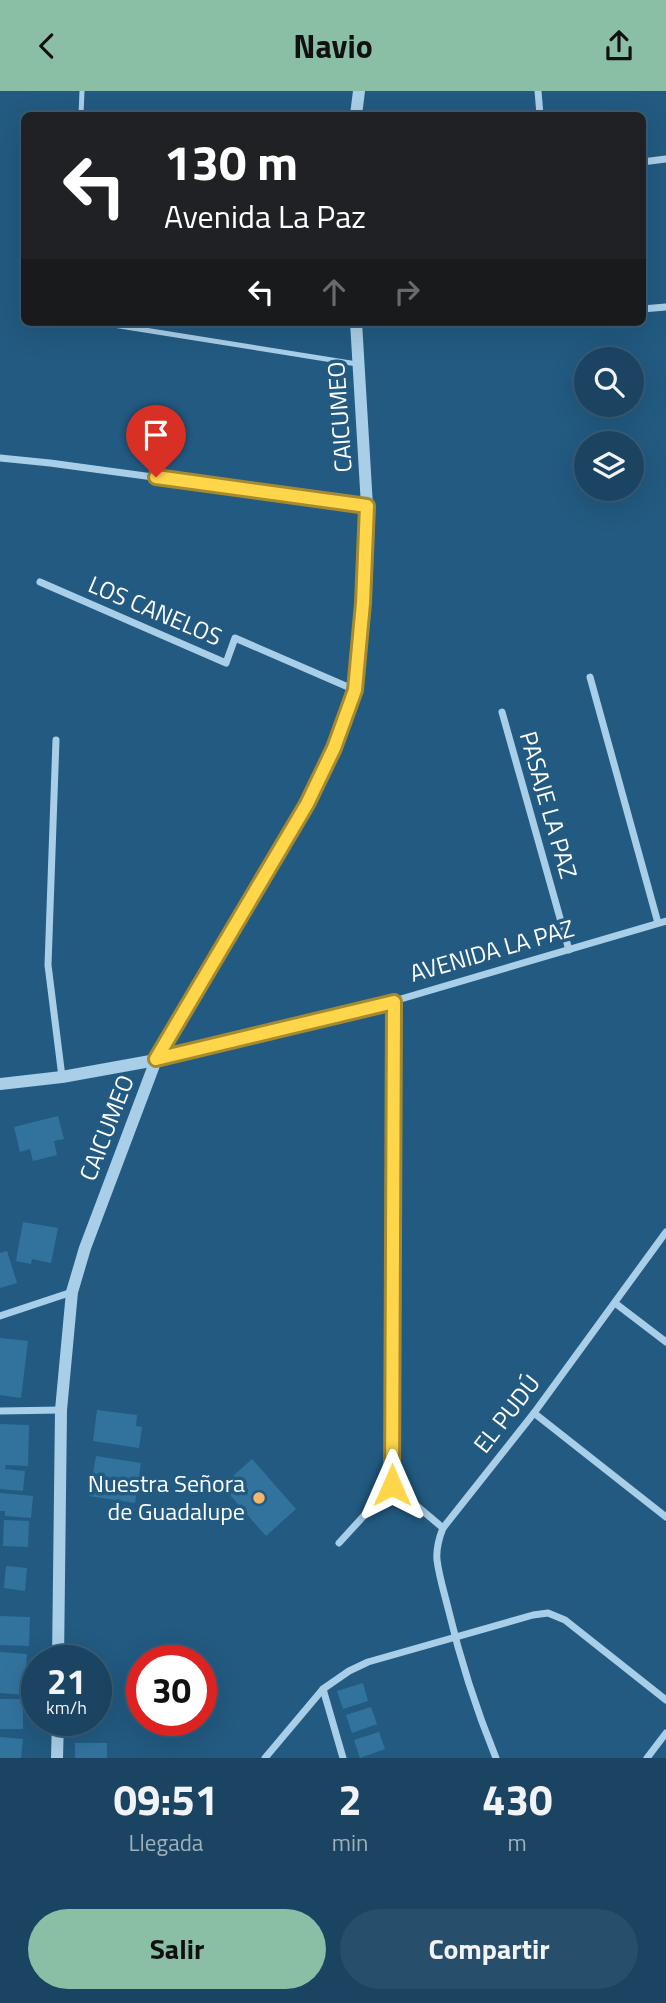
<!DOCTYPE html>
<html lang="es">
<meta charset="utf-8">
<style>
body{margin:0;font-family:"Titillium Web",sans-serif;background:#274e6a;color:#f1f3f6;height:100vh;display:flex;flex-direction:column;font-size:26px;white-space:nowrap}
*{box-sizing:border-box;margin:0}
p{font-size:23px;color:#9fb0bd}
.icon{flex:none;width:38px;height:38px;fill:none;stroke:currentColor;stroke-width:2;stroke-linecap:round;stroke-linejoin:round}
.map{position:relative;height:1667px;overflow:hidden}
.sheet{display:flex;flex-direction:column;background:#1a4461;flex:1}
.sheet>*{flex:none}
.banner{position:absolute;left:21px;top:21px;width:625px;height:214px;border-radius:10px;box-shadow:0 7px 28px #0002,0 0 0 2px #385c76;background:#202124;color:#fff;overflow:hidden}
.controls{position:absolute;left:574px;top:256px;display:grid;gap:14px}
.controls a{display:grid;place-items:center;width:70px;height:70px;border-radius:50%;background:#1a4461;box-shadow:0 7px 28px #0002,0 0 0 2px #385c76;font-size:35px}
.speed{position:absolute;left:21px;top:1554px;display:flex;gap:14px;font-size:35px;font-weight:700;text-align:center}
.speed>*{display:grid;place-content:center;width:91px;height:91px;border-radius:50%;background:#1a4461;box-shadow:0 7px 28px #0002,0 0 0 2px #385c76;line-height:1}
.speed small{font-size:18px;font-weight:400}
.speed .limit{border:10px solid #d22;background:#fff;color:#111}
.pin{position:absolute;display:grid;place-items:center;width:60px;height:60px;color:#fff;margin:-72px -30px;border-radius:50% 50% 50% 0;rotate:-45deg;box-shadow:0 0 7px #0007}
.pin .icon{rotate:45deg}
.me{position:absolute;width:77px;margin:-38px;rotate:0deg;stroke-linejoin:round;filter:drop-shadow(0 0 5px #0008)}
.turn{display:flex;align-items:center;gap:24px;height:147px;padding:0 28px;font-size:32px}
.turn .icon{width:91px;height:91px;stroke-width:2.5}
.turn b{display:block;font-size:49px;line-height:60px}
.lanes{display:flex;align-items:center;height:66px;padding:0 28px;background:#0003;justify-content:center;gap:35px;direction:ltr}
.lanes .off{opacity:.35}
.eta{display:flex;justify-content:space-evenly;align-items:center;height:119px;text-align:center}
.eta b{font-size:42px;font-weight:700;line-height:49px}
.cta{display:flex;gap:14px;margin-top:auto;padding:14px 28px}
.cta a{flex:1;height:80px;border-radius:42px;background:#8abfa5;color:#111;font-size:28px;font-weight:700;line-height:80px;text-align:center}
.cta a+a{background:#274e6a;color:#f1f3f6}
header{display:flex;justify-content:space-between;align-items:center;height:91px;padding:0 28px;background:#8abfa5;color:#111;font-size:32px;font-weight:700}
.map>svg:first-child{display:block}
.building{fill:#32739e}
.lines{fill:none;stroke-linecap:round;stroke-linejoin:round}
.service{stroke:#a9cee7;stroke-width:5}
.minor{stroke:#a9cee7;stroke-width:7}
.tertiary{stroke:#a9cee7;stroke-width:12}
.route-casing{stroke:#a68a30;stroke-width:18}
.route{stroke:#ffd54a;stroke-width:12}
.poi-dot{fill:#f3b76b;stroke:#225a81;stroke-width:2.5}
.labels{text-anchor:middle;stroke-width:7;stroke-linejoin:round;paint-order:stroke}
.street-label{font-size:24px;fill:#fff;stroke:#225a81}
.poi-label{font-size:24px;fill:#fff;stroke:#225a81;text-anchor:end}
</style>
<header><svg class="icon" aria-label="back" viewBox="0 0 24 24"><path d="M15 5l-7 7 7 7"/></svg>Navio<svg class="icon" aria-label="share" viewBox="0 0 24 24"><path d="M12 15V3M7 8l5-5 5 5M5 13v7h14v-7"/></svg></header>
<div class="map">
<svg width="666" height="1667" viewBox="0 0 666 1667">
<rect width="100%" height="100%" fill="#225a81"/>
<g class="building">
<path d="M58 1025 64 1048 54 1050 57 1064 33 1070 30 1058 20 1061 14 1036Z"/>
<path d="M23 1131 58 1137 51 1172 32 1168 31 1173 16 1170Z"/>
<path d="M7 1160 17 1192 0 1197V1162Z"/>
<path d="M0 1247 28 1250 21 1307 0 1304Z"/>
<path d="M97 1319 137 1324 136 1335 142 1336 139 1357 93 1350Z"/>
<path d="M0 1333 29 1334 28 1375 6 1374 5 1378 25 1380 23 1400 0 1398Z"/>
<path d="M96 1365 141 1372 135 1412 89 1405Z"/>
<path d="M252 1368 296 1418 266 1445 222 1395Z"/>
<path d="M0 1402 33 1405 31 1427 5 1425V1420H0Z"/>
<path d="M4 1429 29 1430 28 1456 3 1455Z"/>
<path d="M6 1475 27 1477 25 1500 4 1497Z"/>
<path d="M0 1525 30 1526 29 1555 0 1554Z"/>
<path d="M0 1561 27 1563 24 1604 0 1602Z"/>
<path d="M363 1592 368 1610 343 1618 337 1600Z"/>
<rect x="0" y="1608" width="23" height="30"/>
<path d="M371 1616 377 1633 352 1642 346 1624Z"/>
<path d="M379 1641 385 1658 360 1667 354 1649Z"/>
<path d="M0 1646 23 1648 21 1667H0Z"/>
<rect x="75" y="1652" width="32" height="15"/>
</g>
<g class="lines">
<g class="service">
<path d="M81 24 82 0"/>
<path d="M103 231 107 233 357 273"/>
</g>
<g class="minor">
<path d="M538 0 540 24"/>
<path d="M642 71 666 68"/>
<path d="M642 218 666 216"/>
<path d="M0 367 50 372 367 415"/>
<path d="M40 491 226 572 235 547 355 599"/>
<path d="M590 586 658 832"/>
<path d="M502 621 569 859"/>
<path d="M56 649 48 874 62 986"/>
<path d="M157 968 394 910 666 830"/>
<path d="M615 1212 666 1251"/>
<path d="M0 1225 72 1201"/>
<path d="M0 1320 61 1319"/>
<path d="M534 1322 666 1426"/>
<path d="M392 1394 443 1437"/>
<path d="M339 1452 392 1394 394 910"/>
<path d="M323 1598 343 1667"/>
<path d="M265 1667 323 1598 349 1580 368 1571 533 1524 548 1522 565 1529 666 1609"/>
<path d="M496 1667C476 1618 460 1568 448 1517 444 1501 439 1485 437 1469 436 1458 439 1447 443 1437L534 1322 666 1141"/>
<path d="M647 1667 666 1642"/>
</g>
<g class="tertiary">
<path d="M356 24 359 0"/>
<path d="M0 993 62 986 156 969"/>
<path d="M58 1570 61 1319 72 1201 85 1157 156 969 307 713 334 657 355 599 363 512 367 415 356 231"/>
<path d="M57 1667 58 1629"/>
</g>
</g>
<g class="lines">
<defs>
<path id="route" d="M156 386 367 415 363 512 355 599 334 657 307 713 156 968 394 911 392 1394"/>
</defs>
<use href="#route" class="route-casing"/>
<use href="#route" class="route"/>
</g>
<circle class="poi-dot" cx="259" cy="1407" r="7"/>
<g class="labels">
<g class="street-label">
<text transform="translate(340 326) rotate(-94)" y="8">CAICUMEO</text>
<text transform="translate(155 520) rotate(23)" y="8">LOS CANELOS</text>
<text transform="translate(548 714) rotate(74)" y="8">PASAJE LA PAZ</text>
<text transform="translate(492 860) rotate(-16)" y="8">AVENIDA LA PAZ</text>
<text transform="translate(107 1037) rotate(-69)" y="8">CAICUMEO</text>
<text transform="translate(507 1323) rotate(-52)" y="8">EL PUDÚ</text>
</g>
<g class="poi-label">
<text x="245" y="1401">Nuestra Señora<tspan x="245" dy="28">de Guadalupe</tspan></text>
</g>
</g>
</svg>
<div class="controls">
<a><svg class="icon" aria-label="search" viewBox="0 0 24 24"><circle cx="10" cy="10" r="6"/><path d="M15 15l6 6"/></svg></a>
<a><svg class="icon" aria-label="layers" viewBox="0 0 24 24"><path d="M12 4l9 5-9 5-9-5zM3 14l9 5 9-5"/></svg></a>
</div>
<div class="speed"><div>21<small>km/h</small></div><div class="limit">30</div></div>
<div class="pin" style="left:156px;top:386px;background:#d93025"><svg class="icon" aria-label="arrive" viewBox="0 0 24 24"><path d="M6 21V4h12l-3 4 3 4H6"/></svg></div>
<svg class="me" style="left:392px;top:1394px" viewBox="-20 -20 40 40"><path d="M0-17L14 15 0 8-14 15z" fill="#ffd54a" stroke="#fff" stroke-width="4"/></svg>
<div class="banner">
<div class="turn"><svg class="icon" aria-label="left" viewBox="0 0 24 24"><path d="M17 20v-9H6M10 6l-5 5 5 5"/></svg><div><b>130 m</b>Avenida La Paz</div></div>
<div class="lanes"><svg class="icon" aria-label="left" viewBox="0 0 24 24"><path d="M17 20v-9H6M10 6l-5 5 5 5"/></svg><svg class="icon off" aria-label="ahead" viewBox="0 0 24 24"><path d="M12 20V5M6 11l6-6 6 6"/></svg><svg class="icon off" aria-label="right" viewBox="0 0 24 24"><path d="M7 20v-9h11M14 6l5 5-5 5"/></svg></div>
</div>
</div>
<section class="sheet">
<div class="eta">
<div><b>09:51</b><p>Llegada</p></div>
<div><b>2</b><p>min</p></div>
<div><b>430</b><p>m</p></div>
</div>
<div class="cta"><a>Salir</a><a>Compartir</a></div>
</section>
